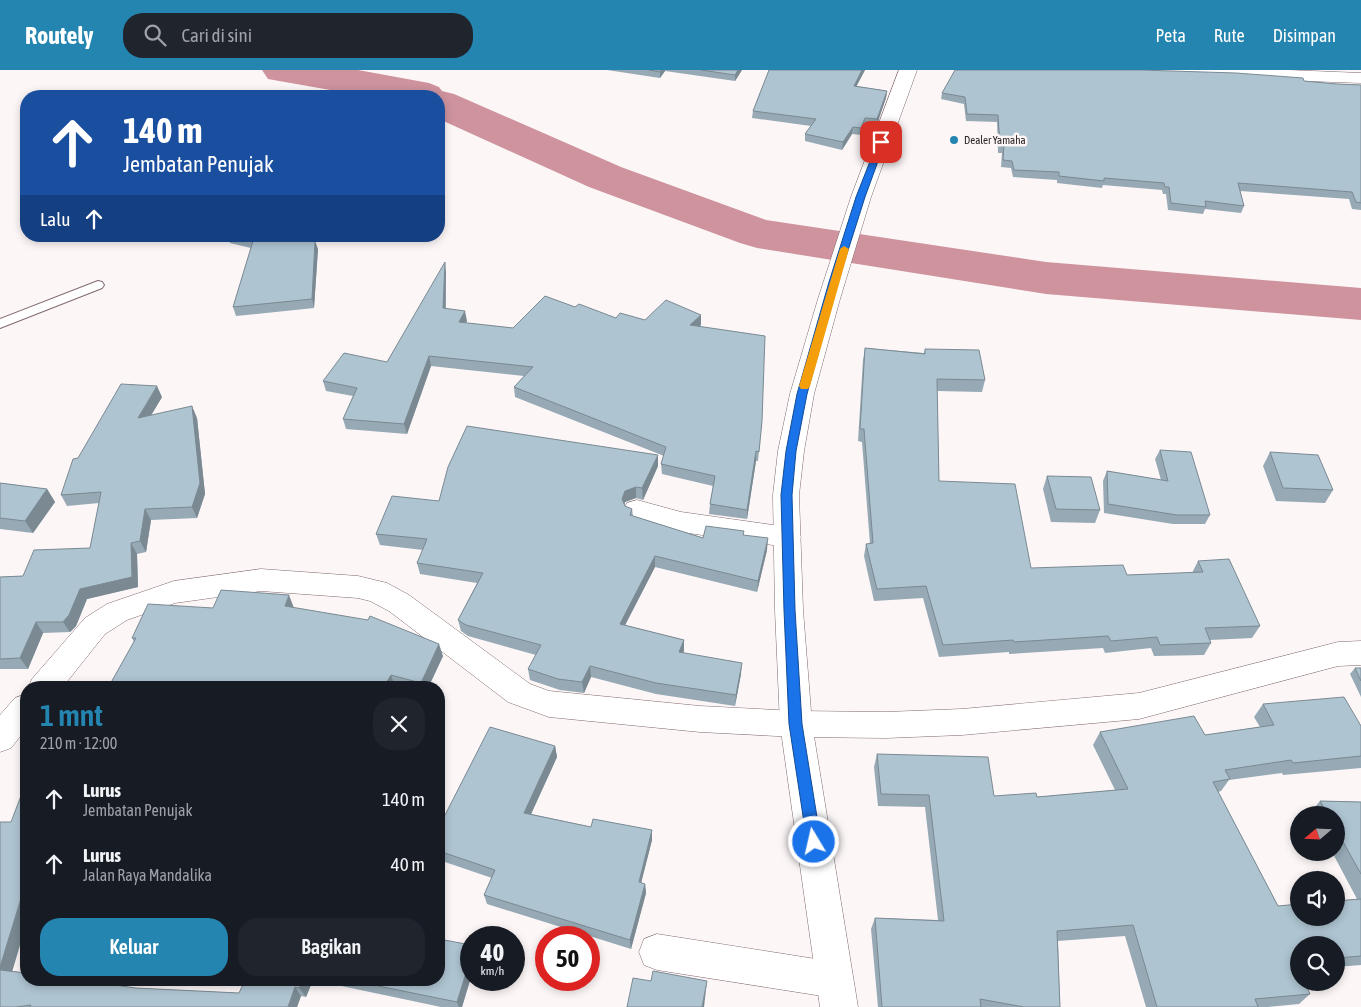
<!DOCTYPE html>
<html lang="id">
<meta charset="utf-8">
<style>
body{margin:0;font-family:"Asap Condensed",sans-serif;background:#20242c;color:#f1f3f6;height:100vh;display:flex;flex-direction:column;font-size:19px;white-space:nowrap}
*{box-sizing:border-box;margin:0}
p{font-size:16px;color:#9ea1a6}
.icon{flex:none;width:28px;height:28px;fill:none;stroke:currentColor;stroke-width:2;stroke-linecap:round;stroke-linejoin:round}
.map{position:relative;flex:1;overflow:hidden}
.side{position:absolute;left:20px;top:611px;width:425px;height:305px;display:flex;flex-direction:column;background:#171b24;border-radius:20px;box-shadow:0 2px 8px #0003}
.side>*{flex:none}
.hud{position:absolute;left:20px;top:20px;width:425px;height:152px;border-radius:20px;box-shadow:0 2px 8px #0003;background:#1a4fa0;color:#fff;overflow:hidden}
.needle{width:32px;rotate:251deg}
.buttons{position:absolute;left:1290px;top:736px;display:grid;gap:10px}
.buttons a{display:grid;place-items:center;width:55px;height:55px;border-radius:50%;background:#171b24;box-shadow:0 2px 8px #0003;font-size:25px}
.speed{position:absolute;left:460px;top:856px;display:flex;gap:10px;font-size:25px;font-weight:700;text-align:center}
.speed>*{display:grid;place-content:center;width:65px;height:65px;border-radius:50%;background:#171b24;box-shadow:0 2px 8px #0003;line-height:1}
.speed small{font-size:12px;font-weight:400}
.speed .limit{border:8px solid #d22;background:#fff;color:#111}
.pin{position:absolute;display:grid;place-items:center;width:42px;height:42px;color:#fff;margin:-21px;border-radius:10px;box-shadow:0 2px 8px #0006}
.me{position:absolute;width:55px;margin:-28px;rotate:351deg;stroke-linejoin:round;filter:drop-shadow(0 0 4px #0008)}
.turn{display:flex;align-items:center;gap:18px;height:105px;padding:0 20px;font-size:22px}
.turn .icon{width:65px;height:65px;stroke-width:2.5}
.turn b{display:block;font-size:35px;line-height:42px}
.then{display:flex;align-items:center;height:48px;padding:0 20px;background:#0003;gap:10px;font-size:19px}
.round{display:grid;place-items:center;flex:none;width:52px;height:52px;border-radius:20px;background:#20242c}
.summary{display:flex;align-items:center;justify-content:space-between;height:85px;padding:0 20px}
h1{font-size:30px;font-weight:600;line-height:38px;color:#2485b0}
.cta{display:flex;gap:10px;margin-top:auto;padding:10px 20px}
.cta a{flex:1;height:58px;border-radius:20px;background:#2485b0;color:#fff;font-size:20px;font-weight:600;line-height:58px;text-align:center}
.cta a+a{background:#20242c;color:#f1f3f6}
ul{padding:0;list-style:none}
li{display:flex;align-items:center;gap:15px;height:65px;padding:0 20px}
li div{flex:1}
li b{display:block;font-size:19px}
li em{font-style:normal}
header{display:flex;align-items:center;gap:30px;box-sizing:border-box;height:70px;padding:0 25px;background:#2485b0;color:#fff}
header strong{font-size:24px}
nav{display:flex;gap:28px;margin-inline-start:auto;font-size:18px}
.search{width:350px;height:45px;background:#20242c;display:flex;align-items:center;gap:12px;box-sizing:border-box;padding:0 18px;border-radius:20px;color:#9ea1a6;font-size:19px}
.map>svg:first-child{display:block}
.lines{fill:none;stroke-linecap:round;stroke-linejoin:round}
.river{fill:#ce939d;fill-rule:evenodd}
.service-casing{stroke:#81696d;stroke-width:2}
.minor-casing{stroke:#81696d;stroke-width:1}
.tertiary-casing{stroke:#81696d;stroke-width:1}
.secondary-casing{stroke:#81696d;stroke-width:1}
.service{fill:#fff;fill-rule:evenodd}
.minor{fill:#fff;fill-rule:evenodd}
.tertiary{fill:#fff;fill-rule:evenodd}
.secondary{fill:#fff;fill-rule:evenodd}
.wall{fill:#96a9b4}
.shaded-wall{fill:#7a8992}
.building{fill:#aec4d1;stroke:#7a8992}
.route{fill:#1a73e8;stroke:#114b97}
.slow{fill:#f59e0b}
.poi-dot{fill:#2485b0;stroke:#fcf6f7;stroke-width:2}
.labels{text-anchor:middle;stroke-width:5;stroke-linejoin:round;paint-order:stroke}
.far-poi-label{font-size:11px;fill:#2c2224;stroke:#fcf6f7;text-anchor:start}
</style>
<header>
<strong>Routely</strong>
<div class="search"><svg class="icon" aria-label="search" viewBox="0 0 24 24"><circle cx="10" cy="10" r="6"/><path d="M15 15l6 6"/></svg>Cari di sini</div>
<nav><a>Peta</a><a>Rute</a><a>Disimpan</a></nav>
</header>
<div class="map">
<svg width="1361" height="937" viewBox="0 0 1361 937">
<rect width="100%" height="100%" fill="#fcf6f7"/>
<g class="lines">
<path class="river" d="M262 0H358L429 13 439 17 442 21 454 24 621 97 766 150 1046 192 1361 218V250L1046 224 757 178 740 173 589 117 439 49V26H364L268 9Z"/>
<defs>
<path id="service" d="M98 211 102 212 104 215 102 218 0 258V249Z"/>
<g id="minor">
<path d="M637 430 681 442 787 457 797 460 801 467 797 474 787 477 681 462 627 447 624 440 627 433Z"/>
<path d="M261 499 358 506 387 513 409 525 530 614 549 621 700 636 796 641 886 642 962 639 1139 623 1338 572 1361 571V595L1338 596 1139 649 962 665 886 668 796 667 700 662 549 647 508 632 389 541 370 531 358 528 261 521 175 533 127 550 105 564 62 618H28L32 609 85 548 107 534 174 511Z"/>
<path d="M26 624V659L11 678 0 682V645L15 628Z"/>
<path d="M657 864 835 892 848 897 853 910 848 923 835 928 657 900 644 895 639 882 644 869Z"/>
</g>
<path id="tertiary" d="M1129 0H1288L1361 3V13L1138 5 1132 4Z"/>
<path id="secondary" d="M899 0H917L871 127 840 229 814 324 804 381 799 425 803 540 812 654 858 937H820L780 654 775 540 773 425 778 381 790 324 818 229 851 127Z"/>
</defs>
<use href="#service" class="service-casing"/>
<use href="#minor" class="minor-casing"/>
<use href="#tertiary" class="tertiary-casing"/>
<use href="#secondary" class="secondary-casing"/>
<use href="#service" class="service"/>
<use href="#minor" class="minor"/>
<use href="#tertiary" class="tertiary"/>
<use href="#secondary" class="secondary"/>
</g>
<g class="wall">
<path d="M607 0H742L735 11 665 1 660 8Z"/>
<path d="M769 0H865L856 16 887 21 886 28 876 57 864 55 861 65 852 64 842 80 805 71V64L811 56 752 48 753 41Z"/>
<path d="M1304 11 1337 14 1361 15V140L1352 139 1349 129 1240 121 1244 136 1241 143 1205 139 1203 144 1168 140 1166 124H1163L1162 120 1103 115 1102 118 1057 113V110L1013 107 1011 98 1001 97 1002 83H998L997 52 966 51 964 34 941 29 942 23Z"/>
<path d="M228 166H285L281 170 318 179 314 238 236 246 233 237 251 178 230 173Z"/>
<path d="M446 202V238L467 251 466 253 513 258 575 237 616 248 645 250 701 245V255L699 256 762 351 758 391H756L747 449 709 444 710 434 713 416 662 404 661 394 664 386 515 327 514 317 524 306 431 296 407 364 346 359 343 349 353 326 326 321 323 311 387 292Z"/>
<path d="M865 278 924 283 925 279 985 310 982 322 937 321 939 411 1031 498 1127 505 1192 503 1198 491 1260 556 1252 568 1210 570 1211 573 1204 585 1154 586 1151 578 1105 583 1103 578 1009 584V582L939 587 923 528 874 531 864 486 866 474H870L862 372 858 371 863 290Z"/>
<path d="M162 327 151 345 197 348 205 424 197 448 151 450 146 482 137 484 138 517 87 529 76 556 70 562 43 563 28 599H0V507L23 506 90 478 99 433 67 436 61 425 78 388Z"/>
<path d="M1160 380 1210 445 1205 454H1173L1104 443 1103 411 1107 401 1161 410 1155 389Z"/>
<path d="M1270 382 1333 420 1325 433 1276 431 1263 396Z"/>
<path d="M658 385V396L643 430 636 428 625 432V436L632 439 633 446 703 468 743 465 767 480 757 522 655 497 625 555 684 570 683 583 741 604 735 636 656 624 591 607 584 623 560 620 530 610 528 599 536 585 468 566 461 561 458 550 477 513 420 504 417 493 423 480 380 475 376 464 439 431Z"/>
<path d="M1047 406 1100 440 1095 453 1051 452 1043 419Z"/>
<path d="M0 413 47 419 55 432 33 463 0 459Z"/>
<path d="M213 538H294L443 586 428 618H398L395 617 394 618H108L134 572 132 568Z"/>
<path d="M1355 598H1361V627L1350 604Z"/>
<path d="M1263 634 1361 656V698L1283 705 1282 703 1229 710 1221 721 1218 722 1278 836 1357 829 1332 782H1336V745H1311L1310 743 1320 731 1361 732V895L1336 897V875H1299V912L1310 924 1299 934 1268 937H1146L1125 866 1058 871 1060 937H878L871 859 875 848 938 850 925 737 878 736 874 697 877 684 994 726 1037 727 1115 720 1093 675 1100 662 1205 665 1260 657 1254 647Z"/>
<path d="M555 676 557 687 531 744 591 757 652 760V770L641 813 645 814 646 823 631 879 487 834 484 825 492 808 439 790V745L444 747Z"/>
<path d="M11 752 12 901 136 918 239 923 245 910H439L471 875V907L462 937H441L313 910 306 927 301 926 297 937H0Z"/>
</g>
<g class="shaded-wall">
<path d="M661 0H665V1L660 8V2Z"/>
<path d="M738 0H742L735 11V5Z"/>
<path d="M862 0H865L853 23 854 16Z"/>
<path d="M887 21 886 28 876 57 877 49Z"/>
<path d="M865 48 864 55 861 65V58Z"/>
<path d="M853 57 852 64 842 80 843 72Z"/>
<path d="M273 166H285L272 178 269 170Z"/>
<path d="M315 171 318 179 314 238 312 229Z"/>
<path d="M445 192 446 202 445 248 443 238Z"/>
<path d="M465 241 467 251 461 262 459 252Z"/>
<path d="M701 245V255L690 265V255Z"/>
<path d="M429 286 431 296 407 364 404 354Z"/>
<path d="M157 316 162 327 143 359 138 348Z"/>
<path d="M192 336 197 348 205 424 197 448 192 437Z"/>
<path d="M756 381V391L747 449V440Z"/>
<path d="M658 385V396L643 430 642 418Z"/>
<path d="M636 417V428L625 432 622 441V429L625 421Z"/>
<path d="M47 419 55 432 33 463 25 451Z"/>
<path d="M145 439 151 450 146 482 140 471Z"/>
<path d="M768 468 767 480 757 522 758 511Z"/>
<path d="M131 473 137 484 138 517 87 529 76 556 70 562 63 552 80 519Z"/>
<path d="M655 486V497L620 565V554Z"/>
<path d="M289 525 294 538 285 536Z"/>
<path d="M36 552 43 563 28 599 20 588Z"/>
<path d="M684 570V581L679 593V582Z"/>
<path d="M439 574 443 586 428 618H422L421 613Z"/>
<path d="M742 593 741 604 735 636 736 625Z"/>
<path d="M590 596 591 607 584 623 582 612Z"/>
<path d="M391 605 395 617 394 618H383Z"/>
<path d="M555 676 557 687 527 753 524 743Z"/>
<path d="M652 760V770L639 821V812Z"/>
<path d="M26 812V855L10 909 0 900V897Z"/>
<path d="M645 814 646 823 631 879 630 870Z"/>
<path d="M471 887V907L462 937H459L457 932Z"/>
<path d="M303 910H313L306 927 299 918Z"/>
<path d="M707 911 706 920 704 937H702Z"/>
<path d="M295 917 301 926 297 937H288Z"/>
</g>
<g class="building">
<path d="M649 0H661L660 2Z"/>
<path d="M701 0H738L735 5Z"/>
<path d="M769 0H862L854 16 887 21 877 49 865 48 861 58 853 57 843 72 805 64 816 49 753 41Z"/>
<path d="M955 0H1140L1236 3 1303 8 1304 11 1337 14 1361 15V133L1356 132 1352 122 1238 113 1244 136 1205 131 1206 137 1171 133 1169 117H1165L1164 113 1104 108V111L1059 106V102L1014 100 1012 91 1003 90 1004 76 1000 75 998 45 967 44 965 27 942 23Z"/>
<path d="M235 166H273L269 170 315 171 312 229 233 237 253 171Z"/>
<path d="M445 192 443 238 465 241 459 252 513 258 545 226 575 237 579 234 616 248 620 243 645 250 666 230 701 245 690 255 765 266 762 351 759 382 756 381 747 440 710 434 715 406 661 394 666 377 514 317 533 297 429 286 404 354 343 349 357 318 323 311 344 283 387 292Z"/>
<path d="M865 278 925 284V279L979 280 985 310 937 309 939 411 1015 414 1031 498 1123 495 1127 505 1203 502 1198 491 1229 489 1260 556 1205 558 1211 573 1160 575 1157 567 1111 571 1108 566 1014 572 1013 570 943 575 926 516 877 519 866 474 873 473 864 359H860Z"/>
<path d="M121 314 157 316 138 348 192 336 200 413 192 437 145 439 140 471 131 473 132 507 80 519 69 545 63 552H36L20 588 0 589V507L23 506 34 480 90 478 101 422 61 425 73 389 78 388Z"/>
<path d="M467 356 658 385 642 418 636 417 625 421 622 429 625 436 632 439 630 445 703 468 706 456 744 461 743 465 768 468 758 511 655 486 620 554 684 570 679 582 742 593 736 625 656 613 590 596 582 612 558 609 528 599 541 575 466 555 458 550 483 503 417 493 427 469 376 464 392 426 439 431 448 397Z"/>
<path d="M1160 380 1191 382 1210 445H1177L1108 434 1107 401 1168 411Z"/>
<path d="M1270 382 1318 385 1333 420 1283 418Z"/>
<path d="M1047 406 1091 407 1100 440 1056 439Z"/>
<path d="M0 413 47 419 25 451 0 448Z"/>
<path d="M221 520 289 525 285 536 368 550 370 546 439 574 421 613 391 605 383 618H108L136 568H132L148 534 213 538Z"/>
<path d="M1355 598H1361V611Z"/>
<path d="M1344 627 1361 656V686L1293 693 1291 690 1225 700 1230 709 1213 712 1278 836 1299 834V848H1336V831L1361 829V886L1336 888V875H1299V891H1296L1299 899V912H1305L1310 924 1255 929 1258 937H1157L1133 855 1057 861 1060 937H1024L980 929 981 937H882L875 848 944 851 929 725 881 724 877 684 988 687 994 726 1036 723 1037 727 1128 719 1100 662 1194 646 1205 665 1274 655 1263 634Z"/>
<path d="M490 657 555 676 524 743 591 757 593 749 652 760 639 812 645 814 630 870 484 825 495 800 439 781V745L444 747Z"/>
<path d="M26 713V812L0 897V752H11Z"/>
<path d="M1320 731 1361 732V804L1336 759V745H1328Z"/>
<path d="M439 869 471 875V887L457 932 349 910H439Z"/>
<path d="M0 900 26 903V910H78L136 918 239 923 245 910H303L299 918 295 917 288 937H30L31 935 16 937H0Z"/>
<path d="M653 901 707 911 702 937H627L633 908 651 911Z"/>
</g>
<path class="route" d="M878 71 885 72 865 127 838 212 807 324 796 381 792 425 795 540 802 654 821 772 819 777 814 779 809 777 807 772 789 654 784 540 781 425 786 381 797 324 829 212 856 127Z"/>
<path class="slow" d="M844 176 849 179 810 316 808 319H801L799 316 840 179Z"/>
<circle class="poi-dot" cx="954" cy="70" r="5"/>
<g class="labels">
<g class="far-poi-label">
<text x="964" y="74">Dealer Yamaha</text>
</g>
</g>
</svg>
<div class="buttons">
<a><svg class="needle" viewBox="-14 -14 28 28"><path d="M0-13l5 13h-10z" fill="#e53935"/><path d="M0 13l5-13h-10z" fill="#9ea1a6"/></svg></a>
<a><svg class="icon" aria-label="sound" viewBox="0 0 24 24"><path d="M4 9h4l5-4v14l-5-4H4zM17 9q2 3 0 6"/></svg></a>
<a><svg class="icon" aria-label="search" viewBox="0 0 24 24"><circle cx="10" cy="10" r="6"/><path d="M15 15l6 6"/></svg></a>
</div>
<div class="speed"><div>40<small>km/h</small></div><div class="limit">50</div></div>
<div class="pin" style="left:881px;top:72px;background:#d93025"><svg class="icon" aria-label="arrive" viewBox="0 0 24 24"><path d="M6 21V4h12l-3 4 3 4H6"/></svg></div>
<svg class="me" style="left:814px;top:772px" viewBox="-20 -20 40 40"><circle r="17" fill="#1a73e8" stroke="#fff" stroke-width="3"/><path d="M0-11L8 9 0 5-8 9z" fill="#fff"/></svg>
<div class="hud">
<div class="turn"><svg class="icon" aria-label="ahead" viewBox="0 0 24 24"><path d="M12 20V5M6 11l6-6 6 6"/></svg><div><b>140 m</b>Jembatan Penujak</div></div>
<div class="then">Lalu<svg class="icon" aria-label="ahead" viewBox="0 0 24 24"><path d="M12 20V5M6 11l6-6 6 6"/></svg></div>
</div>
<section class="side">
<div class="summary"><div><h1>1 mnt</h1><p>210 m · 12:00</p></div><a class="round"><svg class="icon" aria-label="close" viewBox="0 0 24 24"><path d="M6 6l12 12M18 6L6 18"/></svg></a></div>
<ul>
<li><svg class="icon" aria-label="ahead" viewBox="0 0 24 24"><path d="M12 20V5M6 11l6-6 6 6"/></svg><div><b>Lurus</b><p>Jembatan Penujak</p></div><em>140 m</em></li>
<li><svg class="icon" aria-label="ahead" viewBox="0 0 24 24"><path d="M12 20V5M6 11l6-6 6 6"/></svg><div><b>Lurus</b><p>Jalan Raya Mandalika</p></div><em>40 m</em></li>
</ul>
<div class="cta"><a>Keluar</a><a>Bagikan</a></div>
</section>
</div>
